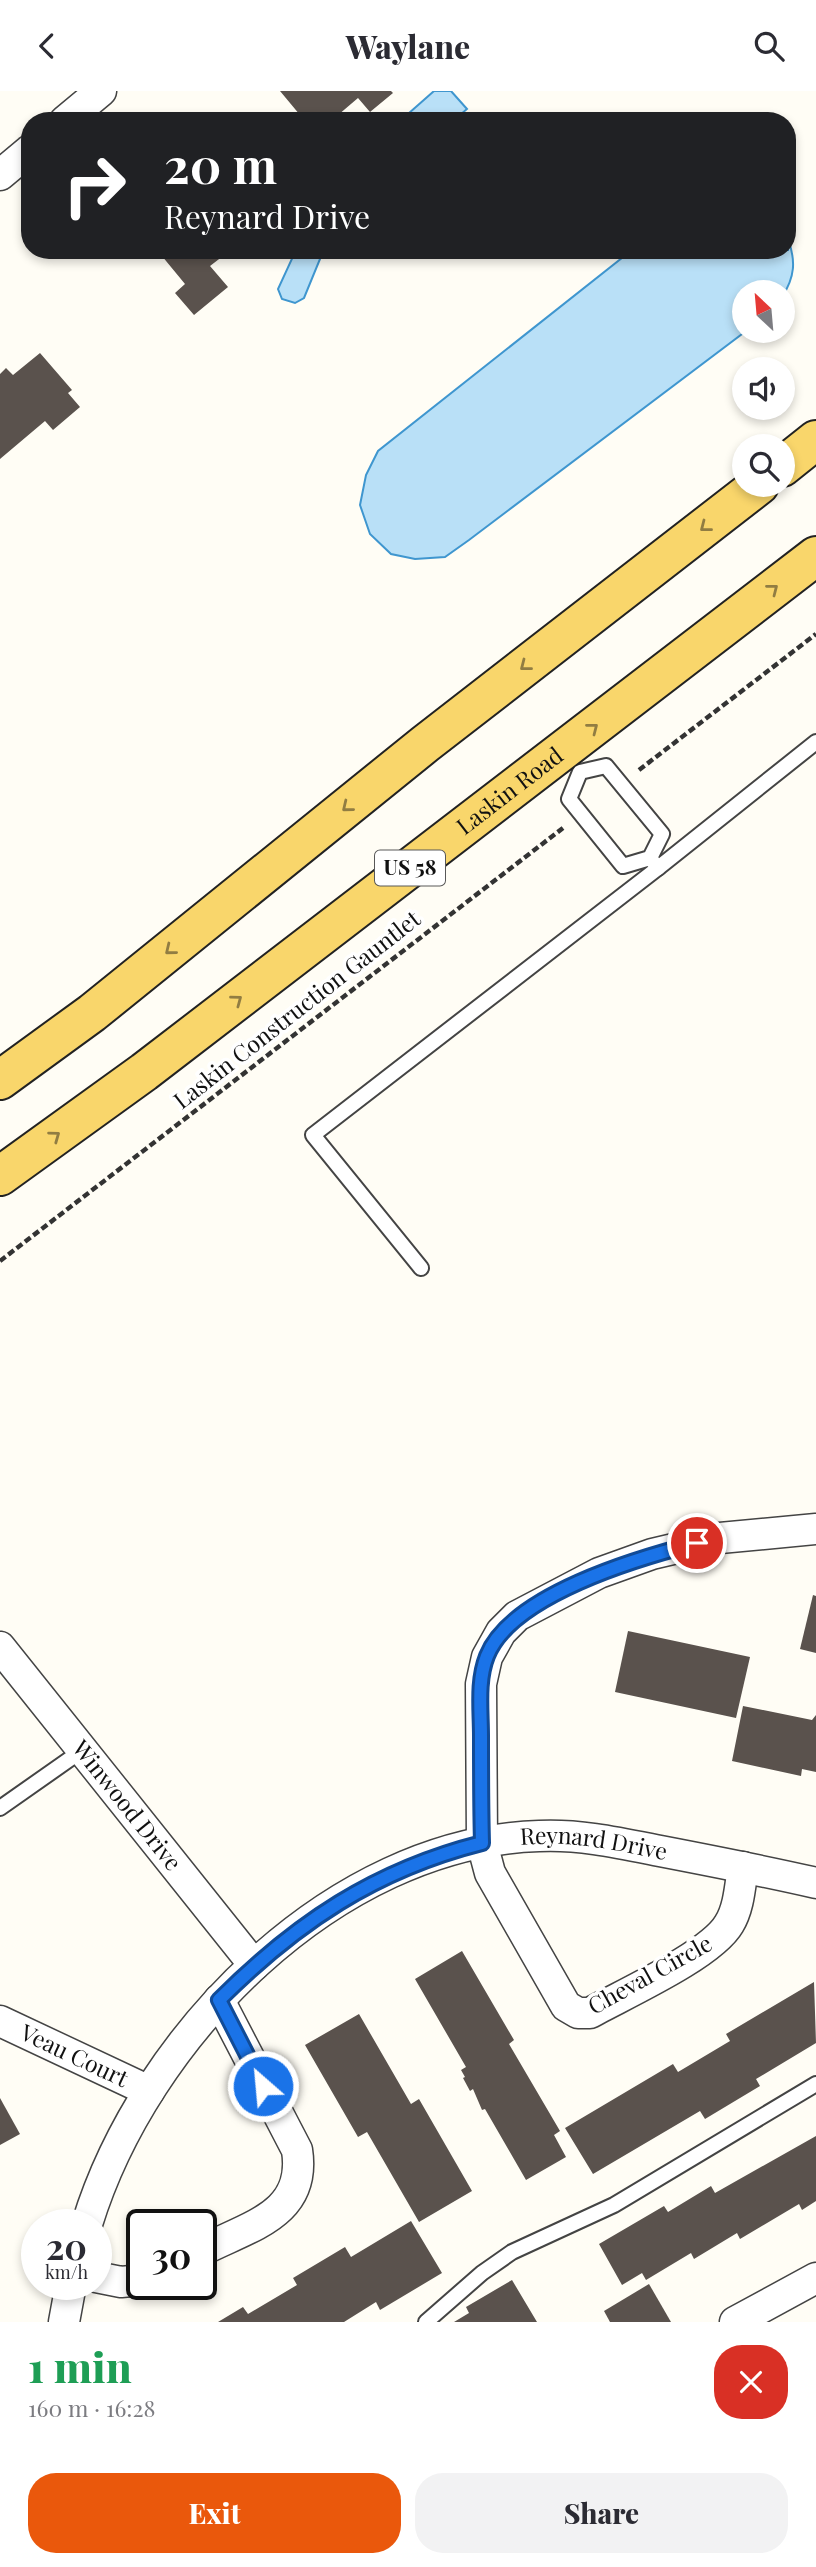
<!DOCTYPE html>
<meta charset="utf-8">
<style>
body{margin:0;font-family:"Playfair Display",serif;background:#f2f2f3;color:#2b2b33;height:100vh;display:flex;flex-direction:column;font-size:26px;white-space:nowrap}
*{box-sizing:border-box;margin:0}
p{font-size:23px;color:#7c7c81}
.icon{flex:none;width:38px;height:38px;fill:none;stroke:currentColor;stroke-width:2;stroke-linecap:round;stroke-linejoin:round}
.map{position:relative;height:2231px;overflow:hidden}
.drawer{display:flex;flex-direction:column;background:#fff;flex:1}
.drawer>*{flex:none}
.top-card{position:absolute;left:21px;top:21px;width:775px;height:147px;border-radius:28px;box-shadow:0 4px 10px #0003;background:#202124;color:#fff;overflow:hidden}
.needle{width:46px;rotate:334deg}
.buttons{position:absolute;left:732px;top:189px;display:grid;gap:14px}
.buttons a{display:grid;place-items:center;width:63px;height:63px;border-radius:50%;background:#fff;box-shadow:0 4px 10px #0003;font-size:35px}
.speed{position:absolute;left:21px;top:2118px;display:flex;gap:14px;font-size:35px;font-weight:700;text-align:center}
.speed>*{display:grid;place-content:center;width:91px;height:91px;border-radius:50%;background:#fff;box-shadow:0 4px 10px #0003;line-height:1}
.speed small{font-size:18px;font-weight:400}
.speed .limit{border:4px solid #111;border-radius:10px;background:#fff;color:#111}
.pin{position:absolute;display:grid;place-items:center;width:60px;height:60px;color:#fff;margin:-30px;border:4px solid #fff;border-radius:50%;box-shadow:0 2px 7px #0007}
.me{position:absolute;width:77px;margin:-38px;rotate:333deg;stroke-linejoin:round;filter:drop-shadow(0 0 5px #0008)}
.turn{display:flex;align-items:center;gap:24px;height:147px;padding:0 28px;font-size:32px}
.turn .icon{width:91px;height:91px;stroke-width:2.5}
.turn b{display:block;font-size:49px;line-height:60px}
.round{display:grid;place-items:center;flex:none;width:74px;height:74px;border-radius:28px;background:#f2f2f3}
.overview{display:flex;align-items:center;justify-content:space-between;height:119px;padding:0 28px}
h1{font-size:42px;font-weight:800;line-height:52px;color:#1e9e55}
.button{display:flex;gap:14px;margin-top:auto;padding:14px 28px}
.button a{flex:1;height:80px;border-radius:28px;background:#ea580c;color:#fff;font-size:28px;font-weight:800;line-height:80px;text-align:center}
.button a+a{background:#f2f2f3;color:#2b2b33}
header{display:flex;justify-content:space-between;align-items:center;height:91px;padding:0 28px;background:#fff;font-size:32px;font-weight:800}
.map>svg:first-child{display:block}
.water{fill:#b9e0f7;stroke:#3f96cf;stroke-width:2}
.building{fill:#5a524d}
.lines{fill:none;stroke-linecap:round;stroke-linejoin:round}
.lane-casing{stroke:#444;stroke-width:18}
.street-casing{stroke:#444;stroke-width:33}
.primary-casing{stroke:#222;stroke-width:42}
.path{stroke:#333;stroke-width:4.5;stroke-dasharray:7 3.5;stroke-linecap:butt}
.lane{stroke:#fff;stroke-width:14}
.street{stroke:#fff;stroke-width:30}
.primary{stroke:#f9d66b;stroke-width:38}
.oneway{stroke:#917d42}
.route-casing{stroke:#114b97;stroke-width:18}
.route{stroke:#1a73e8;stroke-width:12}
.labels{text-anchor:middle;stroke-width:7;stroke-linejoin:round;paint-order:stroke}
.shield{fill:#fff;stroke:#585858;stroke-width:2}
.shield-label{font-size:21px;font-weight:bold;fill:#111}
.street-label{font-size:23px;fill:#111;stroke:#fff}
</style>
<header><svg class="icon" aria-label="back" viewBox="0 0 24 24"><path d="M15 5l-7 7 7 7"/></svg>Waylane<svg class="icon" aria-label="search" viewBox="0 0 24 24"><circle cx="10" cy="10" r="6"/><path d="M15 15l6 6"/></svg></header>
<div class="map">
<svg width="816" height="2231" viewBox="0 0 816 2231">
<rect width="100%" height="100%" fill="#fffdf5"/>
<g class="water">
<path d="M434 0H451L467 18 453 30H400Z"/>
<path d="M788 148C796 170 795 186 782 206V201H744L746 240 469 449 445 466 415 468 391 463 370 443 360 414 366 384 378 360 632 159H788Z"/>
<path d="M296 159H316L320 168 304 207 295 212 282 208 278 198Z"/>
</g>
<g class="building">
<path d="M280 0H391L393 2 370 21 358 7 331 30H305Z"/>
<path d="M157 159H218L223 165 210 175 228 196 194 224 175 202 185 193Z"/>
<path d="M40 262 72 299 68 302 80 316 53 339 45 330 0 368V283L6 277 13 284Z"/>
<path d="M813 1504 816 1505V1562L800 1558Z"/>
<path d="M628 1540 750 1566 736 1627 615 1601Z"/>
<path d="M743 1615 812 1629 816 1624V1681L802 1678 801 1685 732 1670Z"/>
<path d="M462 1860 514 1949 509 1953 560 2040 554 2044 566 2066 526 2089 485 2018 482 2019 473 1998 470 2000 463 1987 465 1986 461 1979 466 1976 415 1888Z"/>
<path d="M814 1891 816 1952 756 1988 760 1995 705 2028 700 2020 593 2083 565 2037 673 1973 678 1981 730 1950 726 1943Z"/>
<path d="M359 1923 411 2013 419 2008 472 2100 419 2131 367 2041 358 2046 305 1954Z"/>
<path d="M0 2007 20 2043 0 2054Z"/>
<path d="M816 2045V2110L802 2119 799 2113 740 2148 737 2142 694 2168 691 2162 646 2189 642 2182 622 2194 599 2153 664 2115 668 2121 711 2095 715 2102Z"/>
<path d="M411 2130 442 2182 380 2219 376 2211 344 2231H218L243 2216 248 2223 297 2194 293 2187 345 2156 351 2166Z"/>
<path d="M512 2189 537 2231H454L469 2222 466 2216Z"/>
<path d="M649 2193 671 2231H610L604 2220Z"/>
</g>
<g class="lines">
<defs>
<g id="lane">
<path d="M606 675 662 743 650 767 623 775 569 708 580 681Z"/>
<path d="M658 777 816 651"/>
<path d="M421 1177 313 1044 658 777 650 767"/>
<path d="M0 1717 84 1658"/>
<path d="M426 2231 482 2182 512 2161 614 2114 816 1993"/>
</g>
<g id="street">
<path d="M65 30 101 0"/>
<path d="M0 84 30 59"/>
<path id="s1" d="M0 1556 254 1874"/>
<path d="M743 1776C740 1795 739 1817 729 1833 711 1864 624 1903 590 1922H578L566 1915 490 1782 482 1752 481 1593 487 1566 501 1541 517 1525 599 1482 652 1463 720 1447 816 1438"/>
<path id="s2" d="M0 1930 149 2000"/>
<path id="s3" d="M87 2133C144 1946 334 1751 539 1745 580 1743 620 1752 660 1760 712 1770 764 1780 816 1792"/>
<path d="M201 2160C249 2135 307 2124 297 2059L219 1909"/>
<path d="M96 2186 121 2191 142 2189"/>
<path d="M64 2231 71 2193"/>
<path d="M735 2231 816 2187"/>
</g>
<g id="primary">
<path d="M782 376 816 349"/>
<path d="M0 989 92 922 425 653 759 394"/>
<path id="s4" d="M0 1085 144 981 816 465"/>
</g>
</defs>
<use href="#lane" class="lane-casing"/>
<use href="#street" class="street-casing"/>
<use href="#primary" class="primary-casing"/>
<g class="path">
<path d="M639 679 816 543"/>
<path d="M0 1170 563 737"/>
</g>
<use href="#lane" class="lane"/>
<use href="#street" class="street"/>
<use href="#primary" class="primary"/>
</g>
<defs><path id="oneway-chevron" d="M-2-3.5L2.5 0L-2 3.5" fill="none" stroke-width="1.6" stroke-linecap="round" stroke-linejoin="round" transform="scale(1.75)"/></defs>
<g class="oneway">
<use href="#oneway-chevron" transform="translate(705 436) rotate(142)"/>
<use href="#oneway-chevron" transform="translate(773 498) rotate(-38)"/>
<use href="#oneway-chevron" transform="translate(525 575) rotate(142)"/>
<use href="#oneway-chevron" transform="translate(593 637) rotate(-38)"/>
<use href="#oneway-chevron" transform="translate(347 716) rotate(141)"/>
<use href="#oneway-chevron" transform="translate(170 859) rotate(141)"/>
<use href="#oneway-chevron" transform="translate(237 909) rotate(-37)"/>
<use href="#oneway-chevron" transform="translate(55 1045) rotate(-36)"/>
</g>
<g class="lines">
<defs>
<path id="route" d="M263 1995 219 1909C296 1832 375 1779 482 1752 481 1716 481 1680 481 1645 481 1619 477 1590 487 1565 511 1504 638 1467 697 1452"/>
</defs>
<use href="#route" class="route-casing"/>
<use href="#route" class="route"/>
</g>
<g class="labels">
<rect class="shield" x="375" y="759.5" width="70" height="35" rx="5"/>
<g class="shield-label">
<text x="410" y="784">US 58</text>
</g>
<g class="street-label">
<text dy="8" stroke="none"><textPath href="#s4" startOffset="639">Laskin Road</textPath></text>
<text transform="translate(297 919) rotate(-38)" y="8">Laskin Construction Gauntlet</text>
<text dy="8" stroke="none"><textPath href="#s1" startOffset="203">Winwood Drive</textPath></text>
<text dy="8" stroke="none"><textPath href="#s3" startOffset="686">Reynard Drive</textPath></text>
<text transform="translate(650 1884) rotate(-29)" y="8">Cheval Circle</text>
<text dy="8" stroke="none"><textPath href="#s2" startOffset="82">Veau Court</textPath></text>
</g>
</g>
</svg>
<div class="buttons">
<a><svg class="needle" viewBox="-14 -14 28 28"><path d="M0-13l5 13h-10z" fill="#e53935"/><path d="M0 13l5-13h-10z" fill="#7c7c81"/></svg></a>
<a><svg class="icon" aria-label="sound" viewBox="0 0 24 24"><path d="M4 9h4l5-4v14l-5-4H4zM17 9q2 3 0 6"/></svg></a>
<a><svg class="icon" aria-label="search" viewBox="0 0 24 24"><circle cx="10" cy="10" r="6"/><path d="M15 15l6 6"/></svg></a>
</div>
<div class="speed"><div>20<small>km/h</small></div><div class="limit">30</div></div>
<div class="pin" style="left:697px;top:1452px;background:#d93025"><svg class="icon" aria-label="arrive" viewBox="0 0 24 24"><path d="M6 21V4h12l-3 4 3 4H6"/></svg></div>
<svg class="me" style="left:263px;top:1995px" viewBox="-20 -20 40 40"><circle r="17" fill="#1a73e8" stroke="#fff" stroke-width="3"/><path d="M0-11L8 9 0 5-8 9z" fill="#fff"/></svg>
<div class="top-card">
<div class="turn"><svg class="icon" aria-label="right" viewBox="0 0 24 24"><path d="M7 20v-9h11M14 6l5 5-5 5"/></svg><div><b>20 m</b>Reynard Drive</div></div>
</div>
</div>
<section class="drawer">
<div class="overview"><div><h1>1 min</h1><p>160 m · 16:28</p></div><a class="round" style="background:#d93025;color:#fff"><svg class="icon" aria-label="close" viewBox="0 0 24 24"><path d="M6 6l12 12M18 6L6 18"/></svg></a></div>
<div class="button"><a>Exit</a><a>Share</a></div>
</section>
